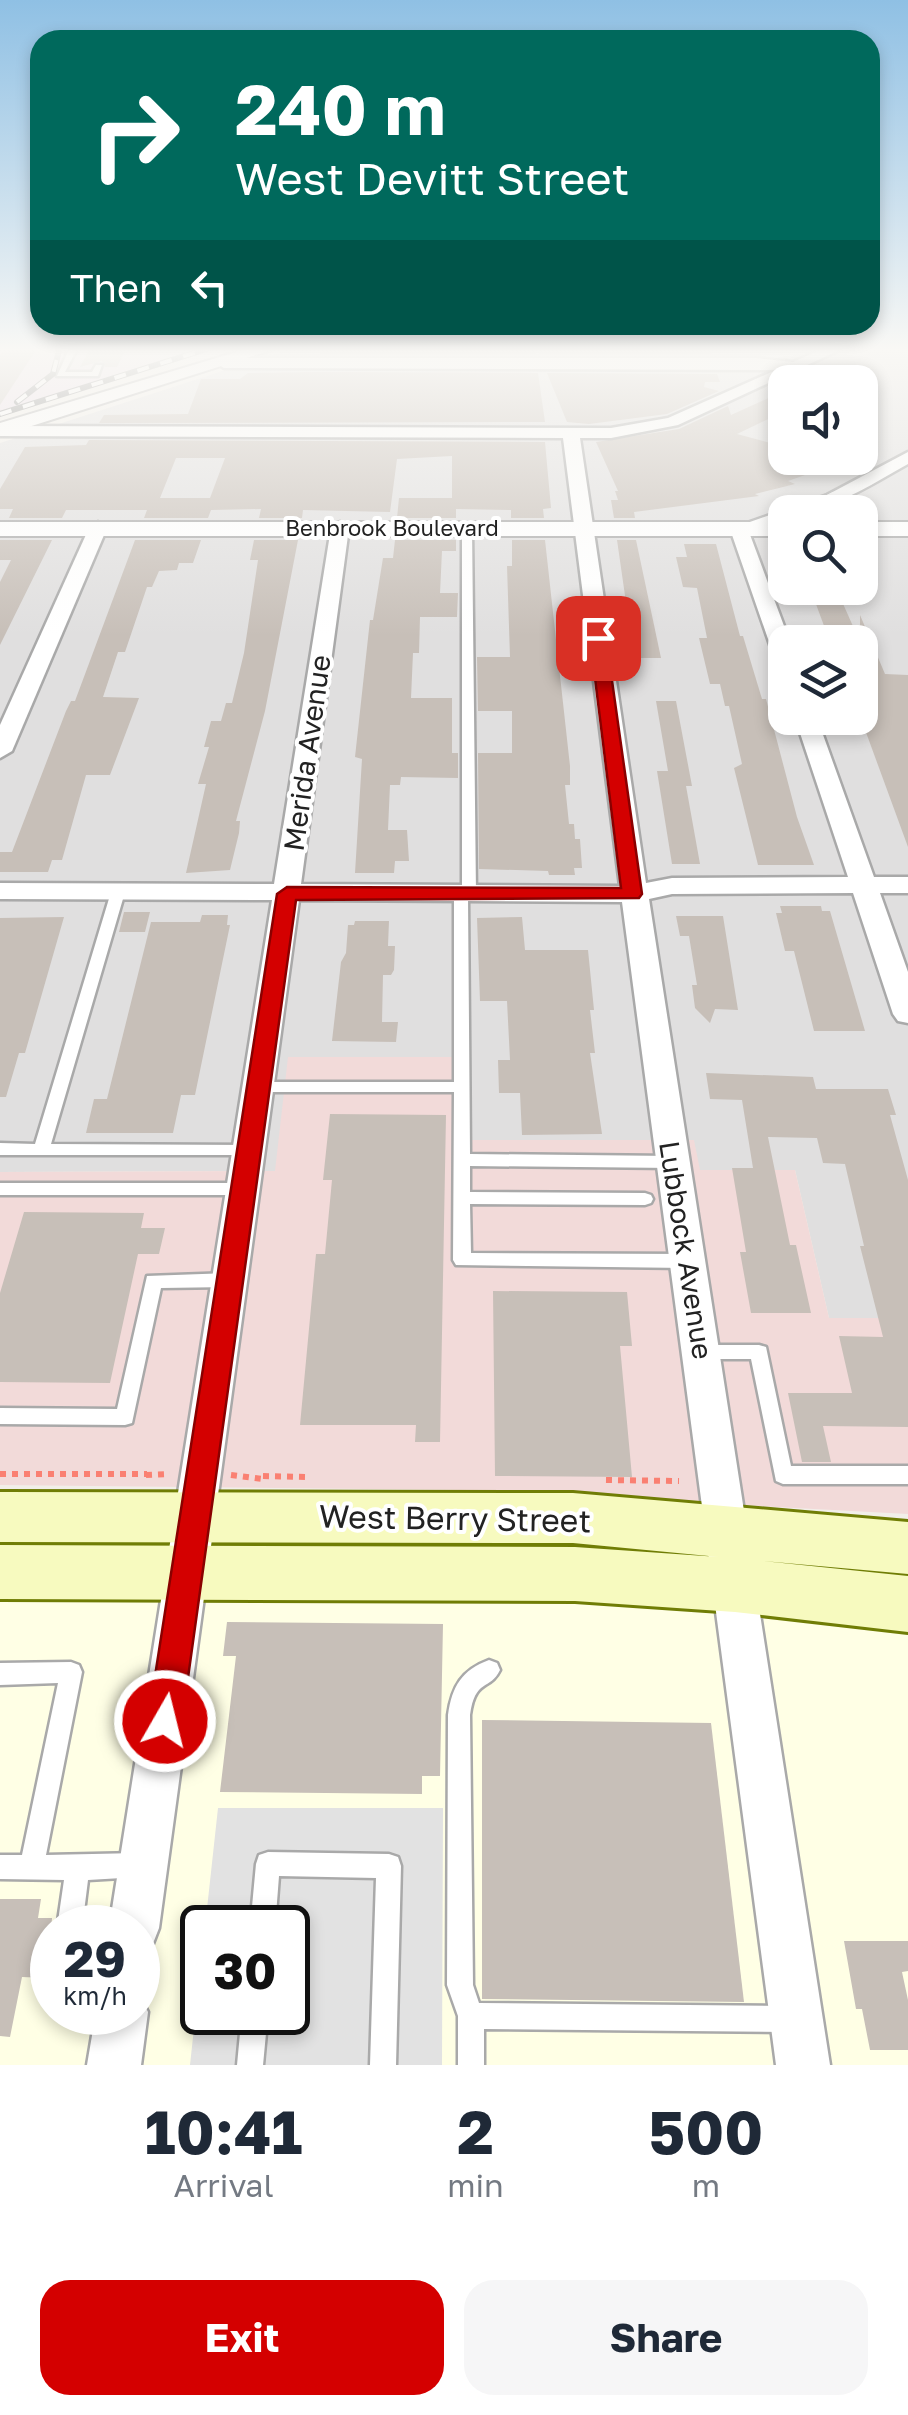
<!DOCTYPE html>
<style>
body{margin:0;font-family:"Golos Text",sans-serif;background:#f6f6f7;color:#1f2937;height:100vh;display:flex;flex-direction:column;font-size:38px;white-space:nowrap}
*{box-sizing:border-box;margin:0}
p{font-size:32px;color:#747a83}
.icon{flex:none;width:55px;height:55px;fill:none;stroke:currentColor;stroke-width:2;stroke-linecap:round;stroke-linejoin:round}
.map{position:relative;height:2065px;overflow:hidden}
.sheet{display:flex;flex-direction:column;background:#fff;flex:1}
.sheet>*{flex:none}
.banner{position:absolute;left:30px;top:30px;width:850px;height:305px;border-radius:30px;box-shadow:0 5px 15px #0003;background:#00695c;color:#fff;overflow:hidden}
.buttons{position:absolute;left:768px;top:365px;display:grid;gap:20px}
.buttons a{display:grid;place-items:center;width:110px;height:110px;border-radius:20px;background:#fff;box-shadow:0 5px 15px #0003;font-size:50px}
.speed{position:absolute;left:30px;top:1905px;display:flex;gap:20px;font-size:50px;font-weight:700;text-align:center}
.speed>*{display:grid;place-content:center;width:130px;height:130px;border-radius:50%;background:#fff;box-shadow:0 5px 15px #0003;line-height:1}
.speed small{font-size:25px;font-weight:400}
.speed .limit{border:5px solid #111;border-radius:15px;background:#fff;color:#111}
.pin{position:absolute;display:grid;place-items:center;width:85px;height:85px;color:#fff;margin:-42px;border-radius:20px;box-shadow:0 5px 15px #0006}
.me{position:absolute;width:110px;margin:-55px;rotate:8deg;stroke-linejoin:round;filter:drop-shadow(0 0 8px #0008)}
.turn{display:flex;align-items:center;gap:35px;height:210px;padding:0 40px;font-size:45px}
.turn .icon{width:130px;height:130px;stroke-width:2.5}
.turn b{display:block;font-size:70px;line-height:85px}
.then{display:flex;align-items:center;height:95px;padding:0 40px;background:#0003;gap:20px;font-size:38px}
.eta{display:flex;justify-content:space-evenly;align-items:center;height:170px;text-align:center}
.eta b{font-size:60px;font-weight:700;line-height:70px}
.action{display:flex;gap:20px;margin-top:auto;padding:20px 40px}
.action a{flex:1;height:115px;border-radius:30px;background:#d40000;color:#fff;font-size:40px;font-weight:700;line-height:115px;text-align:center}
.action a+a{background:#f6f6f7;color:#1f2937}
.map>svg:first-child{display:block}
.residential{fill:#e0dfdf;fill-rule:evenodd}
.commercial{fill:#f2dad9}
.industrial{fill:#ebdbe8}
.education{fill:#ffffe5;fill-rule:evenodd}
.parking{fill:#e2e2e2}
.building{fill:#c7bfb8;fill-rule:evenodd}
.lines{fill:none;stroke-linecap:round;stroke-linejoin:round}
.service-casing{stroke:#a9a9a9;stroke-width:5}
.minor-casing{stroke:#a9a9a9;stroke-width:5}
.tertiary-casing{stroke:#a9a9a9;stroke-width:4}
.secondary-casing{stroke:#707d05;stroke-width:6}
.path{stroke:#fa8072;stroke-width:6;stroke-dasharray:6 6;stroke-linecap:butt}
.service{fill:#fff;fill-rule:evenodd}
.minor{fill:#fff;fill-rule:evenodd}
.tertiary{fill:#fff;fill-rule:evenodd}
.secondary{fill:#f7fabf;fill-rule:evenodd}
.rail-casing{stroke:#707070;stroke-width:6}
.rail{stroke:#fff;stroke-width:4;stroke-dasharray:12;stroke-linecap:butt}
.route{fill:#d40000;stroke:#8a0000;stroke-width:2.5}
.labels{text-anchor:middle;stroke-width:8;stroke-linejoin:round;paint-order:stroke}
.far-street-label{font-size:22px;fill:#222;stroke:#fff}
.street-label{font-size:28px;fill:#222;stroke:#fff}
.near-street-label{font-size:32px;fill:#222;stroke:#fff}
</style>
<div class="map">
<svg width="908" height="2065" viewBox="0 0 908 2065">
<rect width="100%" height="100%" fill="#f2efe9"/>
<path class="residential" d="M297 347H908V1318H829L795 1170H699L693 1140H457L275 1171 0 1172V443ZM785 382H860V458H785ZM785 512H860V588H785ZM785 642H860V718H785Z"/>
<path class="commercial" d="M288 1057H457L458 1140H694L700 1170H795L829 1318H908V1514L461 1490 0 1485V1172L275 1171Z"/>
<path class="industrial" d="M0 347H210L0 412Z"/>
<path class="education" d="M0 1596 669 1600 908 1628V2065H0ZM52 1928H138V2012H52ZM202 1928H288V2012H202Z"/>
<path class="parking" d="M218 1808H443L442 2065H190L202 1954V2012H288V1928L205 1927Z"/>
<g class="building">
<path d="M6 347H38L0 405V356Z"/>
<path d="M91 347H127L117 367H105L102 361 80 367Z"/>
<path d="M321 347H535L536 354H320Z"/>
<path d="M537 347H708L711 354H540Z"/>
<path d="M316 372 538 373 545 422 99 423 104 415 188 414 201 379H240L248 373Z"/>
<path d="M547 373 717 374 720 382H705L704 387 719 391 667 414 589 424 567 422Z"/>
<path d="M773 396 781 413 737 434 785 447V458H844L845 461 788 481 795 484 755 494 759 496 634 512 635 518H614L611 500H618L615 491H618L596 442 679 429 728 406 731 415Z"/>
<path d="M89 440 545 442 551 508 543 509 544 518H511V510L456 509V518H397L399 498H452V456L397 459 390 512 303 510 302 518H259L261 509 211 510 208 518H144L147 510H66L62 518H9L13 509H0V489L25 447 86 445ZM176 458H225L210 498H160Z"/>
<path d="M0 540H52L0 645V582L11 560H0Z"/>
<path d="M135 540H201L193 563H179L177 570 159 571 152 587H147L125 652H118L103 697 139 698 110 775H86L62 860H52L48 872H0V852H12L66 711 71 701H75Z"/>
<path d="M254 540H298L265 711 236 821H240L239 833 230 870 186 873 206 784H198L209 747H204L211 721H221L226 703H232L244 653 258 560H250Z"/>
<path d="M395 540H456V551H442L440 593H458L457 617H420L419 653H413L411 698H452V753H458V778L401 777 400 785H390L388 830H407L409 861H395L394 873H355L362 759 355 757 370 620H373L383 558H393Z"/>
<path d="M512 540H545L570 766V785H565L569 824H574L575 839H580L582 868H574L575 875H549L548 871 479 869 478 753H512V711H478L477 657H510L507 566H512Z"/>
<path d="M617 540H636L661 658H634Z"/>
<path d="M684 544H716L740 636H743L762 699H766L797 817 814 865H758L734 768 742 764 729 706H725L720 684H710L699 638H707L697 588 683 587 676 557H687Z"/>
<path d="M810 588H836L860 642V615L885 674 908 675V847L860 716V642H830Z"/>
<path d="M656 701H676L692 786H686L700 864H672L657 771H668Z"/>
<path d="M780 906H821L822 911H830L865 1031H814L794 951H785L776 913H782Z"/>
<path d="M124 912H150L145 932H119Z"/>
<path d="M202 915H228L227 925H230L195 1095H181L173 1133H86L94 1099H107L151 922H200Z"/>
<path d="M676 916H723L738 1010 715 1009 710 1023 695 1008 692 985H697L689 936H680Z"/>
<path d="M64 917 25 1053H19L6 1097H0V918Z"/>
<path d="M522 917 525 950H588L594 1010H590L595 1053H590L602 1134 522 1135 520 1093H499L498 1060H510L507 1001H480L477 918Z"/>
<path d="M355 921H389L388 946H395L394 970 391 975H383L382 1022H398L396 1042 332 1041 341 962 346 953 348 925H354Z"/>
<path d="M706 1073 813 1077 816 1089H888L896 1115H890L908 1180V1427L823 1426 831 1462H802L788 1393H852L839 1336 883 1337 860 1246H864L845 1164 823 1163 817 1138 768 1137 790 1245H796L811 1313H751L740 1252H746L732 1168H753L742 1100 710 1099Z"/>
<path d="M330 1114 446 1115 440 1442H415L416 1425H300L316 1254H325L332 1180H323Z"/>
<path d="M24 1212 144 1213 141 1228H165L159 1254H138L110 1383 0 1382V1293Z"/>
<path d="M493 1291 627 1292 632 1346H620L632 1477 495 1476Z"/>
<path d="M227 1622 443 1624 440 1776H422V1794L220 1792 236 1656H223Z"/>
<path d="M482 1720 711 1723 744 2002 482 1999Z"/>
<path d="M0 1899H41L38 1918H52L47 1978 22 1977 10 2037 0 2036Z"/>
<path d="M844 1941H908V1971L902 1972 908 2000V2050H870L862 2009H856Z"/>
</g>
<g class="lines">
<defs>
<g id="service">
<path d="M70 347H78L65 372H92L96 365H102L98 376H57Z"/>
<path d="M467 525 472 528 476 894 468 898 470 1154 673 1156 679 1158 681 1162 679 1166 673 1168 470 1166V1192L645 1193 651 1195 653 1199 651 1203 645 1205 470 1204 471 1253 687 1254 693 1256 696 1261 693 1266 687 1268 456 1265 453 1260 454 1092H258L250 1087 258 1082H454V894L462 890V528Z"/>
<path d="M118 888 125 892 51 1144 249 1145 255 1147 257 1151 255 1155H0V1143L35 1144 111 892Z"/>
<path d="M0 1183H243L249 1185 251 1189 249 1193 243 1195H0Z"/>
<path d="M230 1273 236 1275 239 1280 236 1285 230 1287 161 1288 132 1423 125 1425 0 1424V1408L117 1409 147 1276Z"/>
<path d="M702 1345H759L766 1347 791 1466H908V1484H783L776 1481 751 1359H702L695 1357 693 1352 695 1347Z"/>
<path d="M489 1660 497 1663 500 1670C490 1691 475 1678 470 1715L473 1985 479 2003 788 2006 797 2010 801 2019 797 2028 788 2032 484 2029V2065H458V2016L447 1985 448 1715C452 1686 462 1670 489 1660Z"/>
<path d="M71 1662 79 1665 82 1672 46 1855 139 1853 148 1856 151 1865 148 1874 139 1877 88 1880 82 1928H57L64 1880 0 1879V1855H22L58 1683 0 1685V1663Z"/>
<path d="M268 1852 389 1854 398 1857 401 1866 396 2065H370L376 1878 279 1876 275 1928H250L256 1864 259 1855Z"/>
<path d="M242 2012H268L263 2065H237Z"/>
</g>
<g id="minor">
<path d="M827 347H846L678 425 611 438H580L646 883 672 878 848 877 795 718H817L874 877H908V893H880L908 972V1023L898 1021 893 1014 853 893 672 894 649 899 830 2065H776L622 902 299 900 159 1928 152 1946 138 1952V1928H109L272 900 0 899V883L274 884 331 528 340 522 349 528 301 884 620 886 563 438 0 436V426L611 428 668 418 776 370 224 368 216 363 224 358H756L793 362Z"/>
<path d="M908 452V464C868 486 832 512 785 512V520L749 532 790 642H785V667L777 665 730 529 827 495Z"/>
<path d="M98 522 107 528 12 751 0 758V725L89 528Z"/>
<path d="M138 1992 148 2012 141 2065H87L96 2012H138Z"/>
</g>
<g id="tertiary">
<path d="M253 347H281L0 436V423Z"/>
<path d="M833 492 844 499 832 512H810L812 502Z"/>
<rect x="0" y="522" width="785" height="14"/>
<rect x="860" y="522" width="48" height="14"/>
</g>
<path id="secondary" d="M0 1492 573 1493 908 1522V1574L763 1561 908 1576V1632L735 1612 575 1601 0 1599V1545L575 1547 719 1557 573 1543 0 1542Z"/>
</defs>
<use href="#service" class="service-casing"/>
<use href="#minor" class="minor-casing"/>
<use href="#tertiary" class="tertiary-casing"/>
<use href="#secondary" class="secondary-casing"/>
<g class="path">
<path d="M0 1474H147"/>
<path d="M146 1475 170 1474"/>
<path d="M231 1475 262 1479"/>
<path d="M263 1476 310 1477"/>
<path d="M606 1480 679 1481"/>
</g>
<use href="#service" class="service"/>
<use href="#minor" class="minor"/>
<use href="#tertiary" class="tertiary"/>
<use href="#secondary" class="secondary"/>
<defs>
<g id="rail">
<path d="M17 402 53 374 60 347"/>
<path d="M0 414 213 347"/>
</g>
</defs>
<use href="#rail" class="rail-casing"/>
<use href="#rail" class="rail"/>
</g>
<linearGradient id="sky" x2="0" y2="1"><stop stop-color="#8fc0e4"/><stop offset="0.55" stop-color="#f9f8f5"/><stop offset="1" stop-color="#f9f8f5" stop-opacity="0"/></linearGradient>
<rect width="908" height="636" fill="url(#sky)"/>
<path class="route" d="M598 633 606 638 642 894 639 898 296 900 182 1721 177 1733 165 1737 153 1733 148 1721 277 894 287 887 621 888 590 638Z"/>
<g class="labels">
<g class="far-street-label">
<text x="392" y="536">Benbrook Boulevard</text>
</g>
<g class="street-label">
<text transform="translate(307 753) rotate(-82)" y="10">Merida Avenue</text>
<text transform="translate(686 1250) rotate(81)" y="10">Lubbock Avenue</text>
</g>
<g class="near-street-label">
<text transform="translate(455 1519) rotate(1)" y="11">West Berry Street</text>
</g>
</g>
</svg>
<div class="buttons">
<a><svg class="icon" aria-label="sound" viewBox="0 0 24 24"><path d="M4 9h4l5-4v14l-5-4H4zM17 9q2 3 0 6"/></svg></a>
<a><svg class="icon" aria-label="search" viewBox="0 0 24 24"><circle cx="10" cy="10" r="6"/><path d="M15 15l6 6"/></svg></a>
<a><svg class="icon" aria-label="layers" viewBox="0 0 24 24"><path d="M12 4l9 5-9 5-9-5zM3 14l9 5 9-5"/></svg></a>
</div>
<div class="speed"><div>29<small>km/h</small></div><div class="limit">30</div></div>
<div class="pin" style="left:598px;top:638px;background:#d93025"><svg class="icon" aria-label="arrive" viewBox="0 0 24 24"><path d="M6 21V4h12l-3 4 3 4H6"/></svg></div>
<svg class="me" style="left:165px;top:1721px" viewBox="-20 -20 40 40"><circle r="17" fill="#d40000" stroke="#fff" stroke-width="3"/><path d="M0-11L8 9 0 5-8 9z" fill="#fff"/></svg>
<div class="banner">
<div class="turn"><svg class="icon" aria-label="right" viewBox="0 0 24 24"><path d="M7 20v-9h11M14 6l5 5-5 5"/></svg><div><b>240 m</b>West Devitt Street</div></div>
<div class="then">Then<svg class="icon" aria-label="left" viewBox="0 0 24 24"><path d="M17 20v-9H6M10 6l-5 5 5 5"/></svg></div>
</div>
</div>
<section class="sheet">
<div class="eta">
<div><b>10:41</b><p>Arrival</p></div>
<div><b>2</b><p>min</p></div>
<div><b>500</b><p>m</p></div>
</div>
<div class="action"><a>Exit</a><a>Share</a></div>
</section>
